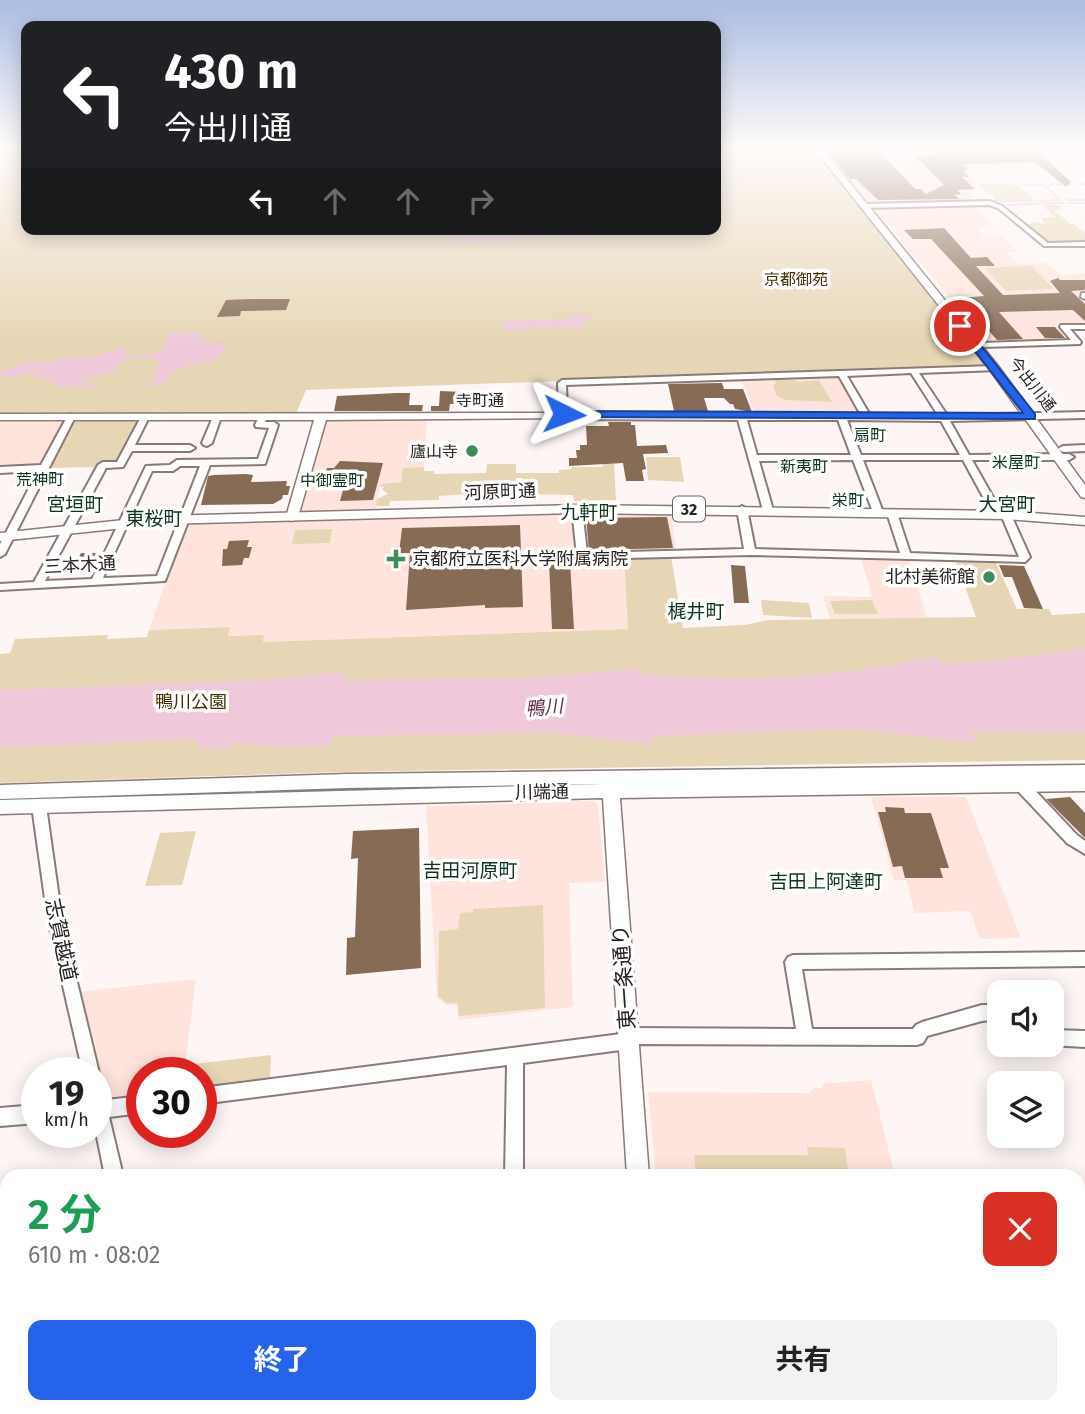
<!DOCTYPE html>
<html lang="ja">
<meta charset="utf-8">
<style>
body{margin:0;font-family:"Fira Sans","Noto Sans JP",sans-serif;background:#f2f2f2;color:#222;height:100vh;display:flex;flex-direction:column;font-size:26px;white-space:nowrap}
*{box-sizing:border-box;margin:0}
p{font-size:23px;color:#767676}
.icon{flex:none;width:38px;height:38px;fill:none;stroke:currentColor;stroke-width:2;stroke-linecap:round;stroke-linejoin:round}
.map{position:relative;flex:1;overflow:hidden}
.drawer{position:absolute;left:0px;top:1169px;width:1085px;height:245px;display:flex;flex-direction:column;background:#fff;border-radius:21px 21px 0 0;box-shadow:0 4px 18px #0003}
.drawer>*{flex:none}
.top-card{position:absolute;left:21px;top:21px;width:700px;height:214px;border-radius:14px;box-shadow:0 4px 18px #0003;background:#202124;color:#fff;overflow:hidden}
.tools{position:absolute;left:987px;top:980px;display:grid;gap:14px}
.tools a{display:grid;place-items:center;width:77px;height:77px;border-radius:14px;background:#fff;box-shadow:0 4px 18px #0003;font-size:35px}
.speed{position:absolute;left:21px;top:1057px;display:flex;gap:14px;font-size:35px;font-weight:700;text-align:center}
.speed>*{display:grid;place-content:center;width:91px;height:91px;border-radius:50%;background:#fff;box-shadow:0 4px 18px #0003;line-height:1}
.speed small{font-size:18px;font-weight:400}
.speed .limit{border:10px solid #d22;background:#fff;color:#111}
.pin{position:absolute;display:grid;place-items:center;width:60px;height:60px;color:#fff;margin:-30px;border:4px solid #fff;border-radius:50%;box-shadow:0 2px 7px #0007}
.me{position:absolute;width:77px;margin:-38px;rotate:93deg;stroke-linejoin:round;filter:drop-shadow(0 0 5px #0008)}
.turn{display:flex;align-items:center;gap:24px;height:147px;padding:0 28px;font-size:32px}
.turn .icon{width:91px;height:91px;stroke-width:2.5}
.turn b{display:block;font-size:49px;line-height:60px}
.lanes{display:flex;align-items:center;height:66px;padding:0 28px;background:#0003;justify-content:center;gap:35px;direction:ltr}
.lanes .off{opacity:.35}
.round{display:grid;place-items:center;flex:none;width:74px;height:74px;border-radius:14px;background:#f2f2f2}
.head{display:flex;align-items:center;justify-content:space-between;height:119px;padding:0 28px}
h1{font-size:42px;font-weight:700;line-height:52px;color:#1e9e55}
.button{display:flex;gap:14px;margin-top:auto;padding:14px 28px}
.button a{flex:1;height:80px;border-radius:14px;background:#2563eb;color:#fff;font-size:28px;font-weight:700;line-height:80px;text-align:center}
.button a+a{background:#f2f2f2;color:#222}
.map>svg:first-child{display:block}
.built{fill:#ffe4dd}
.green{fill:#e7d6b5}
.water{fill:#efc9da}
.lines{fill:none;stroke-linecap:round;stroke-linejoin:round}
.stream{stroke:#efc9da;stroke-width:2}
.building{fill:#866b55}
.street-casing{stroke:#8a7b76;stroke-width:4}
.secondary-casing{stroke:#8a7b76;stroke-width:3}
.primary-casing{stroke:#8a7b76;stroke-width:3}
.highway-casing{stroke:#8a7b76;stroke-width:3}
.street{fill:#fff;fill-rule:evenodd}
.secondary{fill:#fff;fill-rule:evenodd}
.primary{fill:#fff;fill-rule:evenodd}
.highway{fill:#fff;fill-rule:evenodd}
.route{fill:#2563eb;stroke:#184099;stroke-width:2}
.poi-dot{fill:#3c8c5c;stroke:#fff;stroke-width:2.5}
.labels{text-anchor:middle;stroke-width:7;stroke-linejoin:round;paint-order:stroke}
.far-park-label{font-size:16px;fill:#423004;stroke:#fff}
.far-street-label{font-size:16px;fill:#282220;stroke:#fff}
.far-neighbourhood-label{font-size:16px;fill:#0b331d;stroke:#fff}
.far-poi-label{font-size:16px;fill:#282220;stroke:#fff;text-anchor:end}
.shield{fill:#fff;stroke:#686463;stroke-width:2}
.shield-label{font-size:16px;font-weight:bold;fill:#282220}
.street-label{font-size:18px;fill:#282220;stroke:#fff}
.poi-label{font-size:18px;fill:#282220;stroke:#fff;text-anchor:start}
.park-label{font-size:18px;fill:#423004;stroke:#fff}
.neighbourhood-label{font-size:19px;fill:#0b331d;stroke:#fff}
.water-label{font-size:19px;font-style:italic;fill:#64334c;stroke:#fff}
.near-street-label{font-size:21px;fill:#282220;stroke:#fff}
</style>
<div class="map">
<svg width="1085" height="1414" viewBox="0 0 1085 1414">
<rect width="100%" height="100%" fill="#fdf6f4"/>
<g class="built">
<path d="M827 147H1036L1059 168 965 171 976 183 972 184 978 190 968 191 979 202 875 204 869 202 850 179 883 178 871 164H838Z"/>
<path d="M973 205 992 227 977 228 983 234 978 236 999 235 1017 251 993 254 1006 253 1018 264 1047 263 1062 276 1085 273V293L1080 294 1085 299V325L1061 326 1074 341 988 344 876 210 879 208Z"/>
<path d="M838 377 860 414H755L742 380Z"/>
<path d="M66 419 39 467 0 468V420Z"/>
<path d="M327 419H427L424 467 403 468 401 482 380 484 375 519 671 513 677 556 624 557 629 629 263 642 264 635 228 636 229 627 149 630 185 523 294 521 305 495Z"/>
<path d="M861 558 909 559 927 618 830 619 823 596 872 597Z"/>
<path d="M871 797H966L1021 938 980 939 970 911 915 913 906 880H894Z"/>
<path d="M594 801 598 805 605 882 569 883 573 1007 459 1020 456 1005H446L437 997 426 806Z"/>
<path d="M196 979 184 1073H142V1100L105 1105 78 992Z"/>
<path d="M871 1080 895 1176H656L648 1092 809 1093 814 1088H822V1084Z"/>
</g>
<g class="green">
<path d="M716 147H812L987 366 306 390 296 414 0 416V153H26V229H716Z"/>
<path d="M978 183 1018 185 1035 200 996 201 993 194H988Z"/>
<path d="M1042 205H1059L1063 209 1054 210 1070 224H1074L1085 233V242L1048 243 1025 226 1034 222 1050 225 1043 223 1042 218 1055 217Z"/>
<path d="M1031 266 1054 289 1006 291 985 268Z"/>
<path d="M791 379 799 382 819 380 832 402 785 400 777 396 773 385 776 384 774 380Z"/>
<path d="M74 421H140L118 463 99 467 46 468Z"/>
<path d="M646 457H680L684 482 648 480Z"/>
<path d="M614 462 616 500 574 501 573 495 522 494 523 478H516L513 491 439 496V500L390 501 389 506H376L377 499 388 494 382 489 384 487H380L381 484 401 482 403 468 424 467V471H434V474L486 473 487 464H516V473H559V470L571 469V467H603V464Z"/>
<path d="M332 529 330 543 292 544 295 530Z"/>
<path d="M624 556H671L683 628 745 625 768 620 976 617 956 562 996 563 1017 609H1049L1052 615 1085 613V760L337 772 0 783V654L10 653 15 639 108 635 107 639 147 637 149 630 230 627 228 636 264 635 263 642 628 629Z"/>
<path d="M761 600 809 603 812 618 763 615Z"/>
<path d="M872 600 878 614H835L830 601Z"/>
<path d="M196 831 182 885 145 886 160 833Z"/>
<path d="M543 905 545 1008 459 1016 458 1003H447L438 996 439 931 458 929 460 913 473 912V909Z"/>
<path d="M271 1055 270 1079 201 1087V1073H184L185 1065Z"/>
<path d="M807 1147 845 1148 849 1176H696L694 1155H808Z"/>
</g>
<g class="water">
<path d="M467 229H501L502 231 497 233 510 236 513 239C542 234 574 228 602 237L579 239 559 235 500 242 486 240 469 245 455 242 454 235Z"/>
<path d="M578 314 597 319 586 320 582 329 569 326 562 329 546 327 504 330 503 321 573 319V315Z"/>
<path d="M176 332 197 333 209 345 223 341 224 350 216 360C201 361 180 368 167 375L169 378C164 384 155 387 147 387L154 380 159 362C148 354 128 357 117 366L116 372 82 379 85 383H101L91 387H57L51 379 32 378 42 369 10 378 0 376 1 371C16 365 40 358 56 363L57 359C70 356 86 359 98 356 108 353 115 346 126 347L123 351 127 356 157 354 166 345 167 335Z"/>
<path d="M1085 648V733L972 732 977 743 856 729 653 736 654 743 643 744 552 733 333 736 331 745C296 748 261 748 226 741L235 749H201L194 739 0 748V690L262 680 344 672V680L527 678 641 668 643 674C718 680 799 680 873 668 894 665 915 659 936 656L942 664 999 660Z"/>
</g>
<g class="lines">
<g class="stream">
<path d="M1079 184H1085"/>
<path d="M1023 185H1045L1060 200"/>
<path d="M1049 185 1074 184"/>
<path d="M1067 200H1085"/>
<path d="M1001 201H1035"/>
<path d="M1039 201 1060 200"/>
<path d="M1068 203H1085"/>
<path d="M1003 205 1063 203"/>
</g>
</g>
<g class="building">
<path d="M837 147H875L915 189H921L926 194 944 185 916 157 940 155 932 147 1035 149 1071 182 1066 187 1035 162 963 164 969 169 963 171 969 177H962L975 189 957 190 961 194 955 195 959 199 878 200 856 179H850L838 164 831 155 842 154Z"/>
<path d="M944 228 971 258 987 257 995 266H976L1003 295 1060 293 1050 281 1058 278 1060 280H1085V290L1071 291 1085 304V321L1073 310 999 312 1023 339 997 340 960 298 984 296 931 239H913L904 230Z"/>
<path d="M252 299H290L286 310 241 311 240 316 217 317 226 300Z"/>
<path d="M1036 327H1055L1065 338H1045Z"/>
<path d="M722 383 724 389H743L752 412 735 409 733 404H730L724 398H704L708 411H674L668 384Z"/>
<path d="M440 391 463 392 462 404H450L449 411H431V406H439Z"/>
<path d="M397 393H410L409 405H423L422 411H334L337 396Z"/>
<path d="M608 422H631V425H635L637 446 666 445 668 453 643 454 646 469 642 470 644 481H626L623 463 569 466V458H577L576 450H580V445H587L586 426H609Z"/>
<path d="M340 461 383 463 373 500 340 501 343 490 322 489 327 468H334Z"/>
<path d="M214 475 246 474 253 475 251 482 287 481 286 486H290L288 495H283L282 499 273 504 201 505 208 476Z"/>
<path d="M667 517 673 548 589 550 586 518Z"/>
<path d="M520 525 523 607 485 608V605L406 610 410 553H399L402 528Z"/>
<path d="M249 540 247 547H252L249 558H244L242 565 222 566 223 549H227L229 541Z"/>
<path d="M81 553H96L87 571H72Z"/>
<path d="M549 562H570L574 629H552Z"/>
<path d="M731 565 745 566 749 603H734Z"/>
<path d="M999 565 1024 566 1043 609 1024 608 1012 577H1004Z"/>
<path d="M1070 797 1085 813V838L1046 799Z"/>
<path d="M885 807 904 808 905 813H931L949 868H940L943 878H905L902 866 893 867 878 812H886Z"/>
<path d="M419 828 421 968 346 975 347 938 355 937 358 858 351 859 353 831Z"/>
</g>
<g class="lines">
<defs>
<g id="street">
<path d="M1038 147H1045L1042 149Z"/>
<path d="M990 201 1002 206 1048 243 1085 242V246H1044L998 208 989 205 863 208 860 206 863 204Z"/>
<path d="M1082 293H1085V299L1081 297Z"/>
<path d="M1061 325H1085V329H1070L1081 342 1080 344 982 347 978 345 982 343 1071 340 1060 327Z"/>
<path d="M994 366H997V370L919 373 947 415 1085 412V418L950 421 969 455 1069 454 1074 457 1069 460H972L1002 513 1006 512 1011 515 1030 557 1025 562 750 555 585 559 577 555 572 509 574 507H580L582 509 587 553 744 549 737 509 742 506 747 509 755 549 900 553 887 513 892 510 897 513 910 553 1019 557 1002 517 998 518 993 515 963 460H863L883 512 878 515 873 512 853 460 759 461 773 510 768 513 763 510 738 420 563 419 559 416 558 383 562 380ZM911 373 938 415H870L847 376ZM839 376 861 415 567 413 566 385ZM747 420H838L851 455H757ZM847 420 941 421 960 455H861Z"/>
<path d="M71 414 75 417 5 554 0 557V544L38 471 0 473V467L41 465 67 417Z"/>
<path d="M145 414 149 417 135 445H190L195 448 190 451H132L123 467 106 468 45 581 92 579 146 466 170 465 177 460 258 459 269 428 256 427 255 425 259 417 266 415 267 417 265 422H274L278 425 265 464 210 465 165 581 0 590V584L34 582 98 465 103 462H117L141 417ZM180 466H200L157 576 103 578 152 471H173Z"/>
<path d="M217 414 221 417 212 443 207 446 204 445 202 443 213 417Z"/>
<path d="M1085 445V451L1063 452 1058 449 1063 446Z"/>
<path d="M1022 781 1027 782 1077 835 1085 841V854L1067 843 1017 790 1015 786 1017 782Z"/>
<path d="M39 801 44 802 46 806 62 920 99 1073 96 1079V1073H83L48 920 32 806 34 802Z"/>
<path d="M1085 952V966L802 969 812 1029H913L916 1025 922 1022 982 1005H999V1019L982 1021 927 1036 923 1043 917 1045 635 1044 628 1049 523 1063V1176H505L507 1065 201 1104V1088L621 1034 622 1030 628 1028 796 1029 785 962 788 957 793 955Z"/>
<path d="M1052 1030 1085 1031V1047L1049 1045H1052Z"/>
<path d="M96 1087 102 1089 106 1100 142 1096V1113L109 1117 123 1176H105L96 1132Z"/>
<path d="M37 1105V1123L0 1126V1108Z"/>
<path d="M1085 1297V1317L1078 1319V1299Z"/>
<path d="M0 1336 7 1337V1357L0 1356Z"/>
<path d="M170 1407H190L193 1414H173Z"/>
<path d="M312 1407H332L330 1414H310Z"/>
<path d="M900 1407H924L927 1414H903Z"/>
</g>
<g id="secondary">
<path d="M813 147H821L998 366 1085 485V498L1081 497 990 370Z"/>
<path d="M563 413 567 414V418L326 420 298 517 292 521 286 517 314 420H0V414Z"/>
<path d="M1085 765V791L620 798 649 1176H627L603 798 0 814V800L602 784 347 788 0 799V785L347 774Z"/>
<rect x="644" y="1407" width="26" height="7"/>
</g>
<path id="primary" d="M577 505 1006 511 1085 517V525L1006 519 577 513 162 524 0 541V533L162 516Z"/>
<path id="highway" d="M0 147H26V152L0 153Z"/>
</defs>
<use href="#street" class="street-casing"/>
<use href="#secondary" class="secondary-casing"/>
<use href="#primary" class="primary-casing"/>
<use href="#highway" class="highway-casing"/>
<use href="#street" class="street"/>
<use href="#secondary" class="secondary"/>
<use href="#primary" class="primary"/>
<use href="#highway" class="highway"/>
</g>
<linearGradient id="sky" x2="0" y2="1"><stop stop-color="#abbce2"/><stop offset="0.43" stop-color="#fefbfa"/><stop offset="1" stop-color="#fefbfa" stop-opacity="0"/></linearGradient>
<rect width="1085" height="345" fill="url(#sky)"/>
<path class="route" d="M957 324H964L1035 414V419L564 417 558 414 564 411 1023 413 957 328Z"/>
<g class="poi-dot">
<circle cx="472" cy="451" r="7"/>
<path d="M392.5 548.5h7v7h7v7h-7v7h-7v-7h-7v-7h7z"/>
<circle cx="989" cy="577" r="7"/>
</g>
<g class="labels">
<g class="far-park-label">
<text x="796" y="285">京都御苑</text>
</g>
<g class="far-street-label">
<text transform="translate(1033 384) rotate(52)" y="6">今出川通</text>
<text x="480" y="406">寺町通</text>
</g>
<g class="far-neighbourhood-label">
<text x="870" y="441">扇町</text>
<text x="1016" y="468">米屋町</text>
<text x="804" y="472">新夷町</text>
<text x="40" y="485">荒神町</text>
<text x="332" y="486">中御霊町</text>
<text x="848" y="506">栄町</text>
</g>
<g class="far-poi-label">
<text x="458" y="457">廬山寺</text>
</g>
<rect class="shield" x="673" y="496.5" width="32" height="25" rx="5"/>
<g class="shield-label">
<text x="689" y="515">32</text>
</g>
<g class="street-label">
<text transform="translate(500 492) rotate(-2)" y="6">河原町通</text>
<text transform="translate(80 565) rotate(-3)" y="6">三本木通</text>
<text transform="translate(542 792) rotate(-1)" y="6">川端通</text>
</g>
<g class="poi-label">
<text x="412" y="565">京都府立医科大学附属病院</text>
<text x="975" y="583" text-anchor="end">北村美術館</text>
</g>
<g class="park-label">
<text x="191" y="708">鴨川公園</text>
</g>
<g class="neighbourhood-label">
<text x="75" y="511">宮垣町</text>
<text x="1007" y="511">大宮町</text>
<text x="589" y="519">九軒町</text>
<text x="154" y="525">東桜町</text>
<text x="696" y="618">梶井町</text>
<text x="470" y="877">吉田河原町</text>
<text x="826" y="888">吉田上阿達町</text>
</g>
<g class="water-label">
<text transform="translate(544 707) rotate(-5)" y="7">鴨川</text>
</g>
<g class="near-street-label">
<text transform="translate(61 940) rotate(78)" y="7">志賀越道</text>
<text transform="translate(624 977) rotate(-94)" y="7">東一条通り</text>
</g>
</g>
</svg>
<div class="tools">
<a><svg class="icon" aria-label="sound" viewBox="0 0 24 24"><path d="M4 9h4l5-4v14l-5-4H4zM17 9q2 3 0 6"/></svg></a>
<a><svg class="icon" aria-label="layers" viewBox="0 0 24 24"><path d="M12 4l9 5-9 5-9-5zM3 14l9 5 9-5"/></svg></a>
</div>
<div class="speed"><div>19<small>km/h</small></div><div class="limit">30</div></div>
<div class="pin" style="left:960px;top:326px;background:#d93025"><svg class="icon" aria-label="arrive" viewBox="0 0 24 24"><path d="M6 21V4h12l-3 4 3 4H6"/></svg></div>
<svg class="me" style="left:564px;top:414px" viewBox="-20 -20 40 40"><path d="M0-17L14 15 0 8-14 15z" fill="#2563eb" stroke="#fff" stroke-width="4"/></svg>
<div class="top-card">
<div class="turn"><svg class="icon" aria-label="left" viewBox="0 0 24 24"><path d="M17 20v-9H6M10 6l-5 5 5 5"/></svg><div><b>430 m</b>今出川通</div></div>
<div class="lanes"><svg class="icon" aria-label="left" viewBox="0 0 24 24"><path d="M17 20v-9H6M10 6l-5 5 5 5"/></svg><svg class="icon off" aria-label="ahead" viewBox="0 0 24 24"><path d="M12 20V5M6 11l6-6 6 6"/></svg><svg class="icon off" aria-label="ahead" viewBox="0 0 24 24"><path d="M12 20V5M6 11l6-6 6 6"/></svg><svg class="icon off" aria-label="right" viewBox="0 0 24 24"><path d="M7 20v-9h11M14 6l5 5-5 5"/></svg></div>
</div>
<section class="drawer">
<div class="head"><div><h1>2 分</h1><p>610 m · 08:02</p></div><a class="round" style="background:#d93025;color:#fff"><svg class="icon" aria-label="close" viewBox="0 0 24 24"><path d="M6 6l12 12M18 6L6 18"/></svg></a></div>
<div class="button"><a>終了</a><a>共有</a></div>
</section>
</div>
